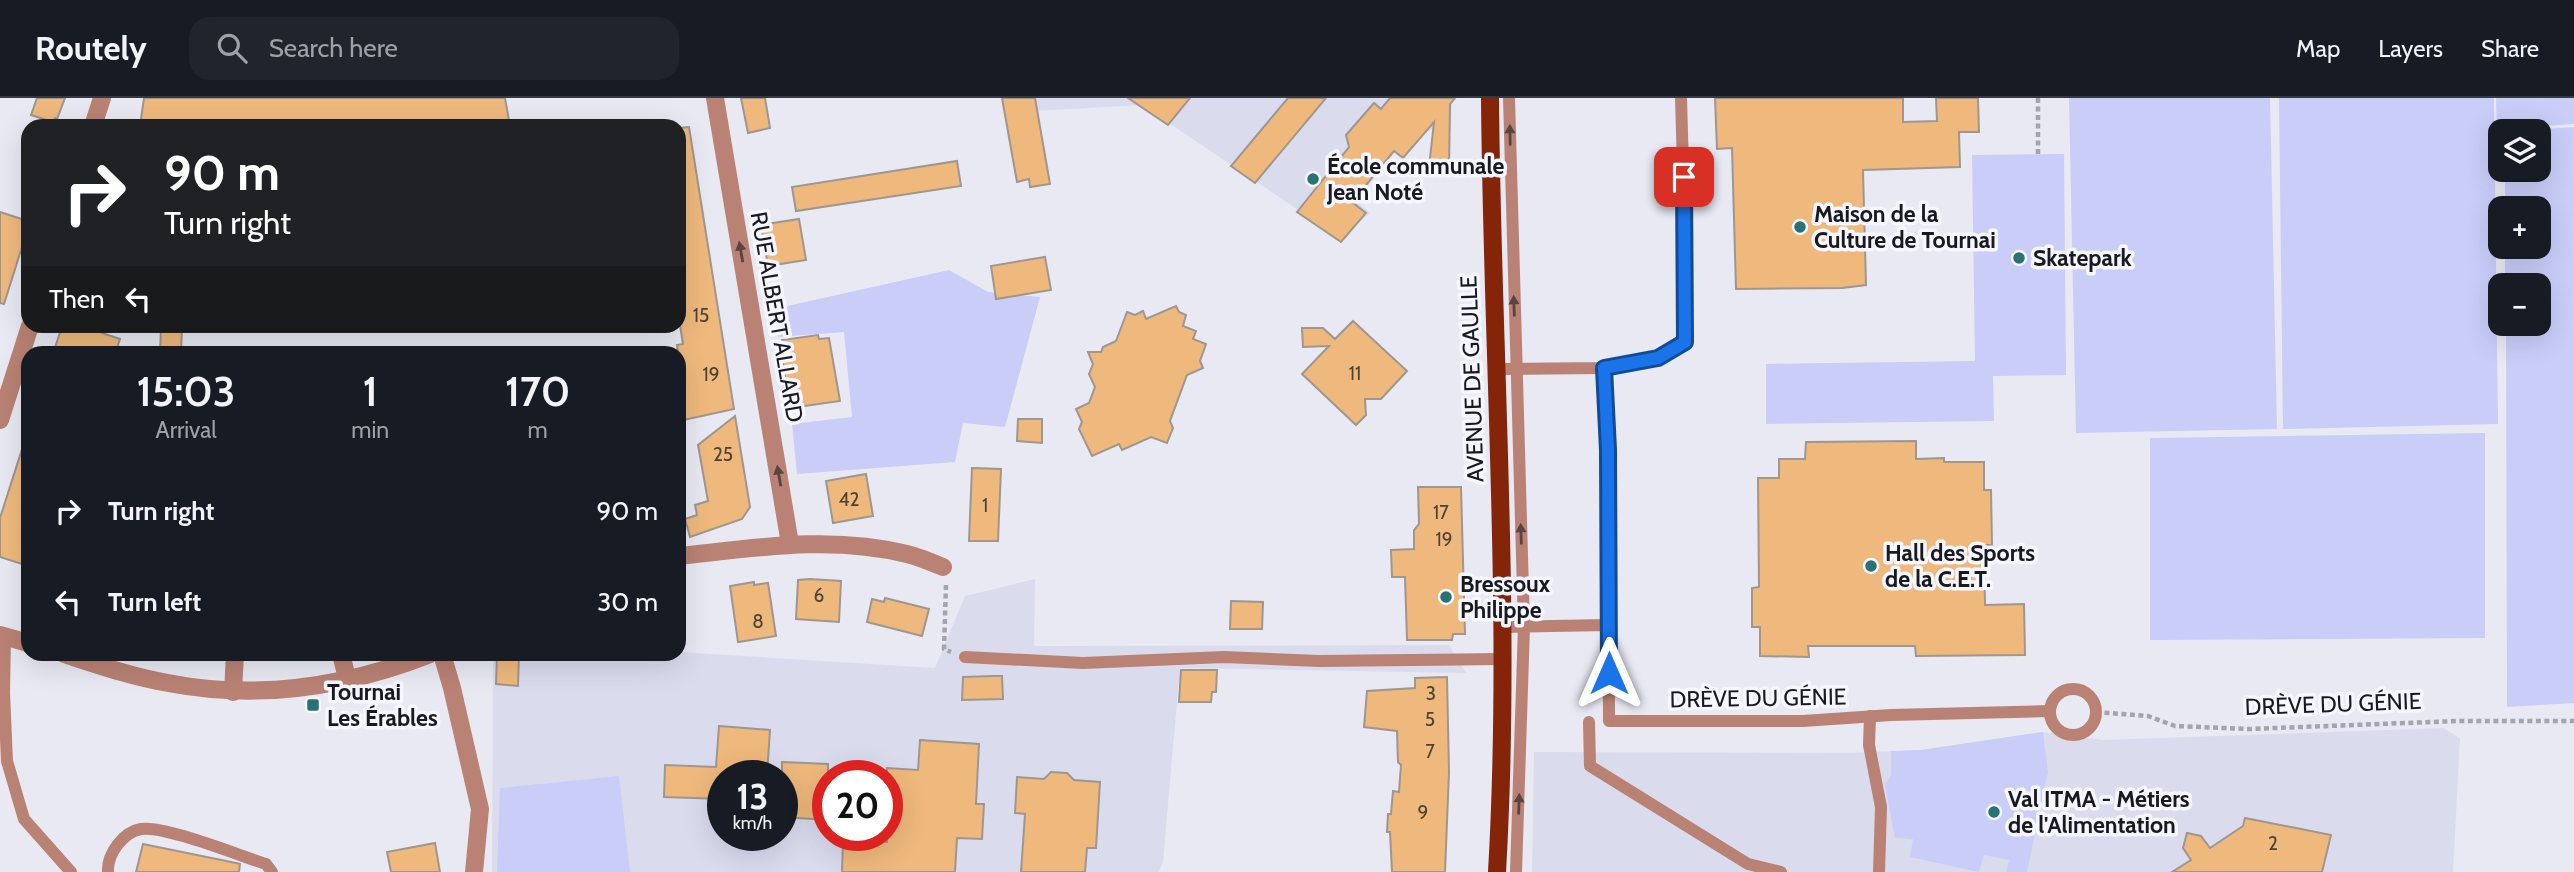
<!DOCTYPE html>
<meta charset="utf-8">
<style>
body{margin:0;font-family:Cabin,sans-serif;background:#20242c;color:#f1f3f6;height:100vh;display:flex;flex-direction:column;font-size:26px;white-space:nowrap}
*{box-sizing:border-box;margin:0}
p{font-size:23px;color:#9ea1a6}
.icon{flex:none;width:38px;height:38px;fill:none;stroke:currentColor;stroke-width:2;stroke-linecap:round;stroke-linejoin:round}
.map{position:relative;flex:1;overflow:hidden}
.panel{position:absolute;left:21px;top:248px;width:665px;height:315px;display:flex;flex-direction:column;background:#171b24;border-radius:21px;box-shadow:0 7px 28px #0002}
.panel>*{flex:none}
.top-card{position:absolute;left:21px;top:21px;width:665px;height:214px;border-radius:21px;box-shadow:0 7px 28px #0002;background:#202124;color:#fff;overflow:hidden}
.tools{position:absolute;left:2488px;top:21px;display:grid;gap:14px}
.tools a{display:grid;place-items:center;width:63px;height:63px;border-radius:14px;background:#171b24;box-shadow:0 7px 28px #0002;font-size:35px}
.speed{position:absolute;left:707px;top:662px;display:flex;gap:14px;font-size:35px;font-weight:700;text-align:center}
.speed>*{display:grid;place-content:center;width:91px;height:91px;border-radius:50%;background:#171b24;box-shadow:0 7px 28px #0002;line-height:1}
.speed small{font-size:18px;font-weight:400}
.speed .limit{border:10px solid #d22;background:#fff;color:#111}
.pin{position:absolute;display:grid;place-items:center;width:60px;height:60px;color:#fff;margin:-30px;border-radius:14px;box-shadow:0 4px 10px #0006}
.me{position:absolute;width:77px;margin:-38px;rotate:0deg;stroke-linejoin:round;filter:drop-shadow(0 0 5px #0008)}
.turn{display:flex;align-items:center;gap:24px;height:147px;padding:0 28px;font-size:32px}
.turn .icon{width:91px;height:91px;stroke-width:2.5}
.turn b{display:block;font-size:49px;line-height:60px}
.then{display:flex;align-items:center;height:66px;padding:0 28px;background:#0003;gap:14px;font-size:26px}
.eta{display:flex;justify-content:space-evenly;align-items:center;height:119px;text-align:center}
.eta b{font-size:42px;font-weight:600;line-height:49px}
ul{padding:0;list-style:none}
li{display:flex;align-items:center;gap:21px;height:91px;padding:0 28px}
li div{flex:1}
li b{display:block;font-size:26px}
li em{font-style:normal}
header{display:flex;align-items:center;gap:42px;box-sizing:border-box;height:98px;padding:0 35px;background:#171b24;border-bottom:2px solid #363941}
header strong{font-size:33px}
nav{display:flex;gap:38px;margin-inline-start:auto;font-size:24px}
.search{width:490px;height:63px;background:#20242c;display:flex;align-items:center;gap:18px;box-sizing:border-box;padding:0 24px;border-radius:21px;color:#9ea1a6;font-size:26px}
.map>svg:first-child{display:block}
.built{fill:#dadcee;fill-rule:evenodd}
.green{fill:#c9cdf8}
.building{fill:#efb97d;stroke:#9e968f;stroke-width:2}
.lines{fill:none;stroke-linecap:round;stroke-linejoin:round}
.path{stroke:#a3a4ac;stroke-width:4.5;stroke-dasharray:5 3.5;stroke-linecap:butt}
.service{stroke:#b98274;stroke-width:12}
.minor{stroke:#b98274;stroke-width:18}
.primary{stroke:#842409;stroke-width:18}
.oneway{fill:#594440}
.route-casing{stroke:#114b97;stroke-width:18}
.route{stroke:#1a73e8;stroke-width:12}
.poi-dot{fill:#287274;stroke:#f5f6ff;stroke-width:2.5}
.labels{text-anchor:middle;stroke-width:7;stroke-linejoin:round;paint-order:stroke}
.number-label{font-size:19px;fill:#4e4235}
.poi-label{font-size:23px;font-weight:bold;fill:#191a1d;stroke:#f5f6ff;text-anchor:start}
.street-label{font-size:23px;fill:#191a1d;stroke:#f5f6ff}
</style>
<header>
<strong>Routely</strong>
<div class="search"><svg class="icon" aria-label="search" viewBox="0 0 24 24"><circle cx="10" cy="10" r="6"/><path d="M15 15l6 6"/></svg>Search here</div>
<nav><a>Map</a><a>Layers</a><a>Share</a></nav>
</header>
<div class="map">
<svg width="2574" height="774" viewBox="0 0 2574 774">
<rect width="100%" height="100%" fill="#e8e9f3"/>
<g class="built">
<path d="M1014 0H1452L1451 33 1405 32 1409 48 1403 60 1395 53 1356 103 1370 115 1340 140 1142 7 1016 14Z"/>
<path d="M1035 481 1034 548 1449 547 1466 575 1180 570 1163 763 1159 774H492L493 557 679 556V554L935 570 965 498ZM723 677H782V737H723ZM828 677H887V737H828Z"/>
<path d="M2443 630 2460 640 2453 774H1532L1534 654 1845 655 1921 652 2043 634 2103 642Z"/>
</g>
<g class="green">
<path d="M2069 0H2270L2277 331 2076 335Z"/>
<path d="M2279 0H2494L2498 326 2283 331Z"/>
<path d="M2496 0H2574V26L2497 31Z"/>
<path d="M2574 29V605L2507 609 2506 226H2539V187H2505V149H2539V110H2505V72H2539V33H2514Z"/>
<path d="M2064 56 2066 277 1993 278 1994 323 1766 326V266L1975 263 1972 57Z"/>
<path d="M949 172 988 194 1040 199 1005 329 963 325 955 364 797 376 792 326 852 319 844 234 778 239 783 209Z"/>
<path d="M2485 335V540L2150 542V340Z"/>
<path d="M2043 634 2048 674 2027 774H2006L2009 762 1984 757 1979 774 1910 759 1913 741 1895 740 1885 687 1891 677V653L1921 652Z"/>
<path d="M619 678 630 774H497L500 690Z"/>
</g>
<g class="building">
<path d="M37 0H65L57 21 55 20 53 24 31 17Z"/>
<path d="M144 0H505L510 28H140Z"/>
<path d="M741 0H765L770 30 748 35Z"/>
<path d="M1002 0H1035L1050 86 1030 89 1029 81 1017 84Z"/>
<path d="M1128 0H1190L1168 27Z"/>
<path d="M1288 0H1326L1255 85 1231 68Z"/>
<path d="M1390 0H1455L1450 6 1449 72 1429 69 1434 24 1403 60 1394 53 1352 104 1366 115 1341 144 1297 114 1349 49 1346 37 1374 5 1381 11Z"/>
<path d="M1715 0H1903V24L1937 23 1936 0H1978L1979 34H1959L1960 69 1863 72 1866 187 1842 190 1736 191 1732 50 1717 51Z"/>
<path d="M689 29 734 311 679 323V298L682 297 680 283H682L677 247 683 246 679 221V30Z"/>
<path d="M957 63 961 88 796 113 792 89Z"/>
<path d="M0 114 28 123V130L4 206 0 205Z"/>
<path d="M799 121 806 162 768 168 761 127Z"/>
<path d="M1045 159 1051 192 996 201 991 168Z"/>
<path d="M1176 208 1179 214 1186 217 1183 228 1196 233 1193 241 1206 246 1200 263 1203 270 1187 277 1170 323 1173 330 1167 345 1151 339 1122 352 1119 346 1092 358 1079 331 1082 324 1076 311 1089 305 1095 289 1089 276 1093 266 1088 254H1101L1103 249 1116 243 1127 214 1135 217 1143 213 1146 221Z"/>
<path d="M1353 223 1407 273 1381 301H1365L1366 317 1356 327 1302 276 1329 248 1303 249 1302 230H1323L1335 241Z"/>
<path d="M62 228H104L102 235 120 241 115 256H53Z"/>
<path d="M161 228H182L181 256H160Z"/>
<path d="M818 237 819 241 829 240 840 303 790 310 781 253H783L782 242Z"/>
<path d="M735 318 750 409 742 421 690 439 685 421 697 417 695 407 708 403 698 347Z"/>
<path d="M1018 321H1042V345L1017 343Z"/>
<path d="M1916 343V361L1944 360V364H1984V392H1991L1992 447H1984L1985 507 2024 506 2025 557 1916 558 1915 548H1808L1809 559 1760 558V529H1752V490L1759 489 1758 380H1779V361H1805L1806 344Z"/>
<path d="M24 345 28 346V468L0 459V420Z"/>
<path d="M972 370 1001 371 998 443H969Z"/>
<path d="M866 376 873 418 833 425 826 383Z"/>
<path d="M1418 389H1461L1465 536H1453L1452 542H1407L1405 479H1392L1391 452 1414 451V432L1419 426Z"/>
<path d="M810 481 841 483 839 524 796 521 798 482Z"/>
<path d="M754 484V487L768 485 776 538 738 544 730 488Z"/>
<path d="M885 500 929 511 922 538 867 524 872 501 884 504Z"/>
<path d="M1231 503 1263 504 1262 531H1230Z"/>
<path d="M497 556H519L518 588 496 586Z"/>
<path d="M1181 572H1217L1216 594H1212L1211 604H1179Z"/>
<path d="M994 578H1002L1003 601 962 602 963 579Z"/>
<path d="M1447 579 1449 674 1445 774H1392L1390 734H1387L1388 716H1391L1393 693 1399 694 1401 667 1398 664 1397 633 1364 629 1367 593 1415 590V580Z"/>
<path d="M719 628 770 632 767 677H723V701L664 699 665 667 716 669Z"/>
<path d="M920 642 979 646 976 706H984L982 741 957 740 955 774H842L843 742 887 744V670L918 672Z"/>
<path d="M782 664 828 666V722L782 719Z"/>
<path d="M1051 674 1067 675 1074 682 1100 684 1096 750H1087L1085 774H1021L1025 716 1015 715 1017 679 1044 681Z"/>
<path d="M2245 720 2331 737 2322 774H2172L2191 762 2183 750 2187 735 2201 738 2210 750 2243 728Z"/>
<path d="M435 745 440 774H391L387 754Z"/>
<path d="M143 746 236 765 240 766 239 774H136Z"/>
</g>
<g class="lines">
<g class="path">
<path d="M2038 0V56"/>
<path d="M946 487 944 551 951 554"/>
<path d="M2096 614 2148 618 2175 628 2249 631 2458 623H2574"/>
</g>
<g class="service">
<path d="M1509 0 1524 528 1516 774"/>
<path d="M1604 270 1608 352 1609 623H1803L1891 617 2050 613"/>
<path d="M1496 271 1604 270 1658 260 1685 244 1686 173 1681 0"/>
<path d="M1503 529 1609 527"/>
<path d="M5 539 4 595 7 663 24 721 71 774"/>
<path d="M965 559 1083 565 1224 559 1319 563 1503 561"/>
<circle cx="2073" cy="614" r="23"/>
<path d="M1870 618 1869 647 1881 709 1879 774"/>
<path d="M1589 624 1590 668 1748 766 1781 774"/>
<path d="M108 774C107 756 123 734 141 731 164 727 240 758 266 766L272 774"/>
</g>
<g class="minor">
<path d="M715 0 790 446"/>
<path d="M93 28 102 0"/>
<path d="M0 322 30 228"/>
<path d="M679 458C755 450 831 437 907 456 919 459 931 464 943 469"/>
<path d="M0 537 28 545"/>
<path d="M64 556C98 567 133 579 168 585 256 602 346 589 430 556"/>
<path d="M341 556 347 580"/>
<path d="M442 556 452 590 480 711 474 774"/>
<path d="M233 594 235 556"/>
</g>
<path class="primary" d="M1490 0C1492 258 1512 516 1497 774"/>
</g>
<defs><path id="oneway-solid" d="M-6-.8H1V-3.2L6.5 0L1 3.2V.8H-6Z" transform="scale(1.75)"/></defs>
<g class="oneway">
<use href="#oneway-solid" transform="translate(1510 37) rotate(-91)"/>
<use href="#oneway-solid" transform="translate(741 154) rotate(-100)"/>
<use href="#oneway-solid" transform="translate(1514 208) rotate(-92)"/>
<use href="#oneway-solid" transform="translate(779 378) rotate(-100)"/>
<use href="#oneway-solid" transform="translate(1521 436) rotate(-92)"/>
<use href="#oneway-solid" transform="translate(1519 706) rotate(-88)"/>
</g>
<g class="lines">
<defs>
<path id="route" d="M1609 575 1608 352 1604 270 1658 260 1685 244 1684 79"/>
</defs>
<use href="#route" class="route-casing"/>
<use href="#route" class="route"/>
</g>
<g class="poi-dot">
<circle cx="1313" cy="81" r="7"/>
<circle cx="1800" cy="129" r="7"/>
<circle cx="2019" cy="160" r="7"/>
<circle cx="1871" cy="468" r="7"/>
<circle cx="1446" cy="499" r="7"/>
<rect x="306" y="600" width="14" height="14" rx="3.5"/>
<circle cx="1994" cy="714" r="7"/>
</g>
<g class="labels">
<g class="number-label">
<text x="701" y="224">15</text>
<text x="1355" y="282">11</text>
<text x="711" y="283">19</text>
<text x="723" y="363">25</text>
<text x="849" y="408">42</text>
<text x="985" y="414">1</text>
<text x="1441" y="421">17</text>
<text x="1444" y="448">19</text>
<text x="819" y="504">6</text>
<text x="758" y="530">8</text>
<text x="1431" y="602">3</text>
<text x="1430" y="628">5</text>
<text x="1430" y="660">7</text>
<text x="1423" y="721">9</text>
<text x="2273" y="752">2</text>
</g>
<g class="poi-label">
<text x="1327" y="76">École communale<tspan x="1327" dy="26">Jean Noté</tspan></text>
<text x="1814" y="124">Maison de la<tspan x="1814" dy="26">Culture de Tournai</tspan></text>
<text x="2033" y="168">Skatepark</text>
<text x="1885" y="463">Hall des Sports<tspan x="1885" dy="26">de la C.E.T.</tspan></text>
<text x="1460" y="494">Bressoux<tspan x="1460" dy="26">Philippe</tspan></text>
<text x="327" y="602">Tournai<tspan x="327" dy="26">Les Érables</tspan></text>
<text x="2008" y="709">Val ITMA - Métiers<tspan x="2008" dy="26">de l'Alimentation</tspan></text>
</g>
<g class="street-label">
<text transform="translate(777 219) rotate(80)" y="8">RUE ALBERT ALLARD</text>
<text transform="translate(1472 281) rotate(-92)" y="8">AVENUE DE GAULLE</text>
<text transform="translate(1758 600) rotate(-1)" y="8">DRÈVE DU GÉNIE</text>
<text transform="translate(2333 606) rotate(-2)" y="8">DRÈVE DU GÉNIE</text>
</g>
</g>
</svg>
<div class="tools">
<a><svg class="icon" aria-label="layers" viewBox="0 0 24 24"><path d="M12 4l9 5-9 5-9-5zM3 14l9 5 9-5"/></svg></a>
<a>+</a>
<a>−</a>
</div>
<div class="speed"><div>13<small>km/h</small></div><div class="limit">20</div></div>
<div class="pin" style="left:1684px;top:79px;background:#d93025"><svg class="icon" aria-label="arrive" viewBox="0 0 24 24"><path d="M6 21V4h12l-3 4 3 4H6"/></svg></div>
<svg class="me" style="left:1609px;top:575px" viewBox="-20 -20 40 40"><path d="M0-17L14 15 0 8-14 15z" fill="#1a73e8" stroke="#fff" stroke-width="4"/></svg>
<div class="top-card">
<div class="turn"><svg class="icon" aria-label="right" viewBox="0 0 24 24"><path d="M7 20v-9h11M14 6l5 5-5 5"/></svg><div><b>90 m</b>Turn right</div></div>
<div class="then">Then<svg class="icon" aria-label="left" viewBox="0 0 24 24"><path d="M17 20v-9H6M10 6l-5 5 5 5"/></svg></div>
</div>
<section class="panel">
<div class="eta">
<div><b>15:03</b><p>Arrival</p></div>
<div><b>1</b><p>min</p></div>
<div><b>170</b><p>m</p></div>
</div>
<ul>
<li><svg class="icon" aria-label="right" viewBox="0 0 24 24"><path d="M7 20v-9h11M14 6l5 5-5 5"/></svg><div><b>Turn right</b></div><em>90 m</em></li>
<li><svg class="icon" aria-label="left" viewBox="0 0 24 24"><path d="M17 20v-9H6M10 6l-5 5 5 5"/></svg><div><b>Turn left</b></div><em>30 m</em></li>
</ul>
</section>
</div>
